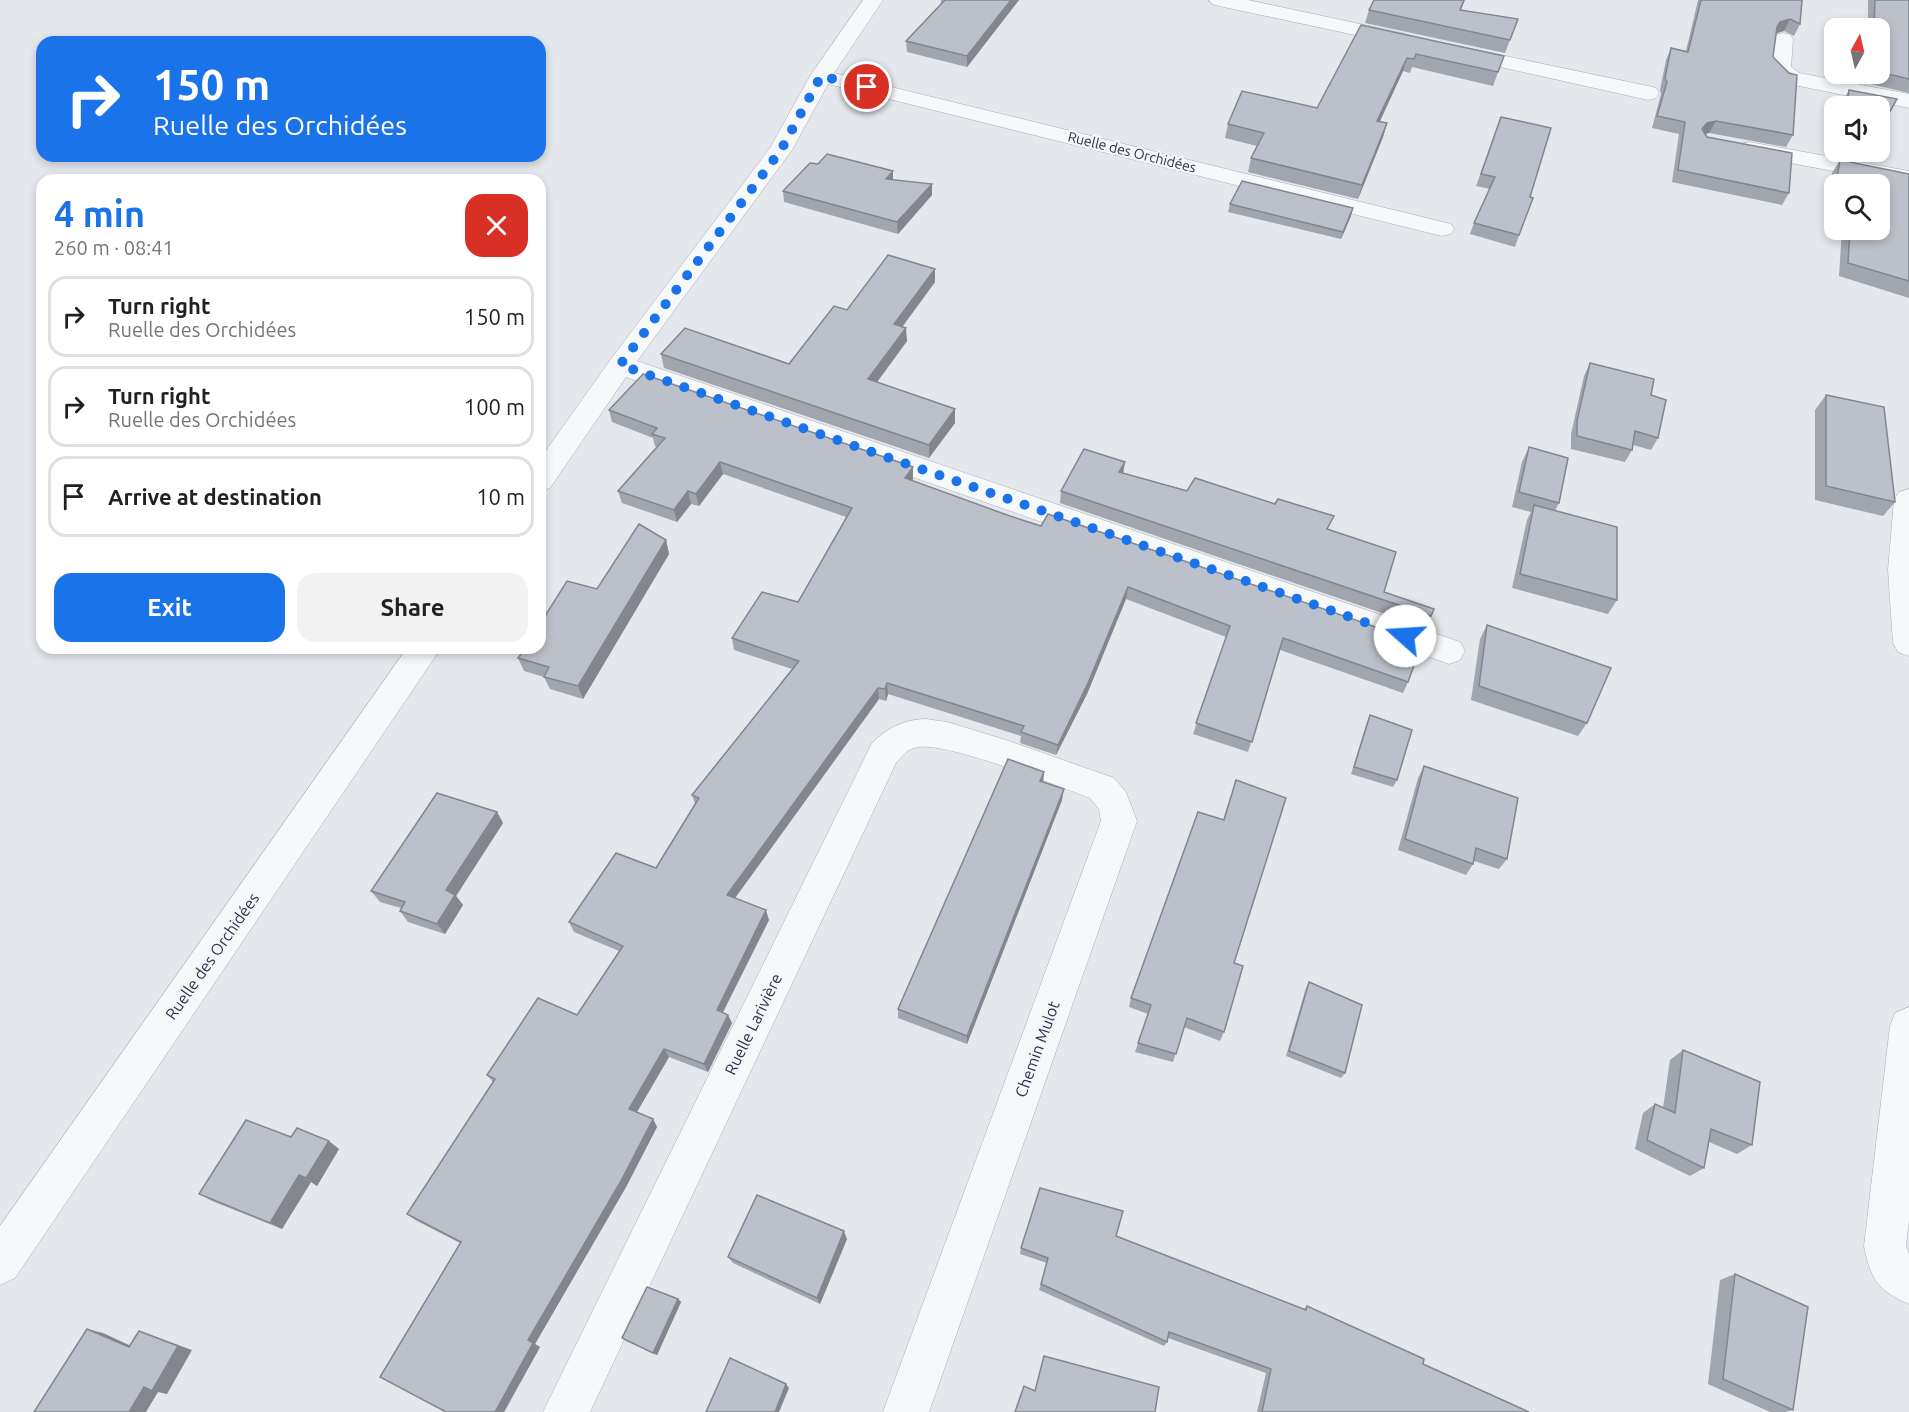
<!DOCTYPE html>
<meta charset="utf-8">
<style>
body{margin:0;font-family:Ubuntu,sans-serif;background:#f2f2f2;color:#202124;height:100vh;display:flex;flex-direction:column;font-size:22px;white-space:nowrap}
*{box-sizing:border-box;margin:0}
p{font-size:20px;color:#757577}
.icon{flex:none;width:33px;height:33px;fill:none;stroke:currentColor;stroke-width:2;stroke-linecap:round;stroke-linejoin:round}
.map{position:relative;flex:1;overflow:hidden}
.drawer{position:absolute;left:36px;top:174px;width:510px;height:480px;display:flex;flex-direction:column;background:#fff;border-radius:18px;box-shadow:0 3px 9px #0003}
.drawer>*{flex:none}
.hud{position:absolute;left:36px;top:36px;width:510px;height:126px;border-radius:18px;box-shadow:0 3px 9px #0003;background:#1a73e8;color:#fff;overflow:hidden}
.needle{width:39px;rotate:8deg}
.tools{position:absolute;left:1824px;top:18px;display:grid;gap:12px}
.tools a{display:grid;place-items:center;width:66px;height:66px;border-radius:12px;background:#fff;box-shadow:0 3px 9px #0003;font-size:30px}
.pin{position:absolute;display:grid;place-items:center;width:51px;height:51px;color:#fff;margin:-26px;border:3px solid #fff;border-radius:50%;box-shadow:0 2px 6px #0007}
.me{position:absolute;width:66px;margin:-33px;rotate:289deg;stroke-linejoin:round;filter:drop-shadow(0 0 4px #0008)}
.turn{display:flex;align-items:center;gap:21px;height:126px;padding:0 18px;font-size:27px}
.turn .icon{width:78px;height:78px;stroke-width:2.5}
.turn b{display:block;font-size:42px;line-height:51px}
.round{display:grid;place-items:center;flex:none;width:63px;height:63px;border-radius:18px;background:#f2f2f2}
.headline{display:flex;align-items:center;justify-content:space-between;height:102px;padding:0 18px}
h1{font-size:36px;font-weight:600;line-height:45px;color:#1a73e8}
.button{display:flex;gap:12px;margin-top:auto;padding:12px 18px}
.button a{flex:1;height:69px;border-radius:18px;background:#1a73e8;color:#fff;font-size:24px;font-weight:600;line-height:69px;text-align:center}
.button a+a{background:#f2f2f2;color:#202124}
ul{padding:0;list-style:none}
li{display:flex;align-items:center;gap:18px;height:81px;margin:0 12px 9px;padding:0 6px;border:3px solid #e0e0e0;border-radius:18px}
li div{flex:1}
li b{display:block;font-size:22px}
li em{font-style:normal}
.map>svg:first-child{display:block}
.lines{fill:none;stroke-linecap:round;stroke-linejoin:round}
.minor-casing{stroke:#a9aeb7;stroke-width:1}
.minor{fill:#f7f8fa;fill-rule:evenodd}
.wall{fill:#a1a5ae}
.shaded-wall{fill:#83868d}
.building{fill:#bbc0ca;stroke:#83868d;stroke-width:1.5}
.route{stroke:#1a73e8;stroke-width:10;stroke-dasharray:0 18}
.labels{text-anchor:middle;stroke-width:4.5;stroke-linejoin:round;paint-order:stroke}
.far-street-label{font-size:14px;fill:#2b3445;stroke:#f4f6f9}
.street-label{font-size:16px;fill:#2b3445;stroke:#f4f6f9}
</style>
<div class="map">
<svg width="1909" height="1412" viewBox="0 0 1909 1412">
<rect width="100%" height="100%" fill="#e4e7ec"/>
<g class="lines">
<defs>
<g id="minor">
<path d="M863 0H883L834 73 1451 224 1454 229 1451 234 1442 236 828 84 792 150 637 361 1460 642 1465 651 1460 660 1449 664 1438 660 626 377 550 488 540 491V459L611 359 770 148 810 76Z"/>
<path d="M1209 0H1248L1402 33 1409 35 1412 39 1409 43 1402 45 1219 6 1212 4Z"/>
<path d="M1783 33 1790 35 1793 39 1791 67 1799 73 1909 94V108L1784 83 1769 69 1773 39 1776 35Z"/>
<path d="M1458 46 1648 86 1656 88 1659 93 1656 98 1648 100 1451 56 1447 52 1451 48Z"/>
<path d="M1749 142 1909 171V185L1741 154 1738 149 1741 144Z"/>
<path d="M1909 489V656L1898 652 1893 643 1888 570 1894 500 1899 492Z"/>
<path d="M407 648H441L15 1278 0 1285V1226Z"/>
<path d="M926 719 947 722 1006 740 1114 778 1126 792 1137 821 929 1412H883L1101 821 1099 809 1090 798C1061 787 939 738 914 748 907 750 901 757 896 763L590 1412H543L872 743C887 728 905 719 926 719Z"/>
<path d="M1909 1007V1220L1906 1246 1909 1254V1304C1878 1291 1870 1278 1864 1246L1890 1026 1895 1013Z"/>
</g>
</defs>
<use href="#minor" class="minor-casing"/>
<use href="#minor" class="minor"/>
</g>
<g class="wall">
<path d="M941 0H1019L967 67 907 52 906 41 941 4Z"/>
<path d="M1374 0H1465L1461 10 1518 19 1505 53 1365 23 1369 10Z"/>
<path d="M1698 0H1802L1800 24 1794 36 1784 31 1776 33 1773 57 1793 135 1786 147 1709 133 1705 134 1707 137 1789 193 1782 205 1672 182 1679 134 1652 128 1661 94 1660 90 1666 60 1671 48 1686 51Z"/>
<path d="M1868 0H1909V93L1866 83V74H1880V28H1868Z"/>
<path d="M1361 25 1504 56 1493 86 1412 67 1410 73 1403 71 1380 121 1387 123 1383 137 1358 199 1248 172 1251 158 1257 146 1225 138 1228 124 1317 108Z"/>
<path d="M1849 90 1880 106H1843L1845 97Z"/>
<path d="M1501 117 1530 197 1519 235 1515 247 1470 234 1474 223 1490 189 1476 186Z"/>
<path d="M1836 152H1866L1861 160 1835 155Z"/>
<path d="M1840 160 1909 174V298L1839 276 1842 230H1880V184H1834V216L1825 214 1832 173Z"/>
<path d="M893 180 932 195 898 234 784 202 783 191Z"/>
<path d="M1230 204 1351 216 1341 239 1228 212Z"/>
<path d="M935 269V282L902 327 907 341 877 382 955 423 929 458 664 368 661 354 789 364 847 310Z"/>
<path d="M1590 363 1651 395 1658 438 1651 450 1633 445 1632 450 1625 462 1571 449V434L1584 376Z"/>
<path d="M1826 395 1895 502 1883 516 1815 500V410Z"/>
<path d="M609 410 913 467V479L912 481 1408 682 1403 693 1280 650 1248 752 1193 734 1226 637 1126 599 1087 694 1056 755 1020 743 1021 736 888 694 886 701 879 699 735 898 769 920 723 1012 732 1023 708 1072 669 1057 637 1112 653 1119 657 1127 626 1187 535 1344 540 1347 504 1412 460 1243 415 1220 407 1214 493 1082 487 1075 577 1015 619 951 574 932 569 922 656 868 695 804 692 795 792 669 734 650 732 638 798 602 846 517 723 474 699 506 691 504 677 522 622 503 618 491 657 447 655 446 653 438 612 422Z"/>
<path d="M1529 447 1559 503 1555 511 1617 600 1608 614 1512 588 1527 520 1531 512 1512 507 1522 462Z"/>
<path d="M1125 462 1123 473 1329 529 1384 592 1431 616 1426 628 1060 503 1061 491Z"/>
<path d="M666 540 669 554 583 699 550 689 544 677 524 671 518 658 597 589Z"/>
<path d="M1487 625 1587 723 1578 736 1471 700 1480 639Z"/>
<path d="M1370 715 1397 780 1393 787 1351 774 1367 722Z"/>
<path d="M1424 766 1507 859 1499 869 1474 861 1473 864 1466 875 1398 850 1418 778Z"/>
<path d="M1044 772 1043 782 1062 800 967 1044 898 1018V1009Z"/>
<path d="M1236 780 1234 963 1224 1032 1220 1041 1184 1027 1173 1062 1135 1052 1148 1014 1129 1007 1131 998 1223 820Z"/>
<path d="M497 812 503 823 456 896 463 905 445 934 408 922 400 911 401 908 380 902 371 891Z"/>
<path d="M1309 982 1345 1073 1341 1078 1286 1056 1306 988Z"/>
<path d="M1683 1050 1752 1145 1737 1154 1709 1142 1704 1168 1690 1176 1635 1149 1643 1113 1655 1104 1663 1108 1670 1060Z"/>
<path d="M291 1137 339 1149 317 1186 311 1182 282 1229 212 1201 199 1194Z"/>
<path d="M1116 1236 1304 1309 1307 1306 1423 1364 1529 1412H1257L1266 1373 1168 1338 1167 1342 1164 1346 1039 1290 1047 1263 1020 1254 1021 1248Z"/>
<path d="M847 1239 820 1304 733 1263 728 1257Z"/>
<path d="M1735 1274 1793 1410 1785 1412H1770L1708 1384 1720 1280Z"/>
<path d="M678 1299 681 1302 657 1355 626 1341 622 1338Z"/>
</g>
<g class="shaded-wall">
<path d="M1011 0H1019L967 67V56Z"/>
<path d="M1790 19 1784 31 1774 34 1780 22Z"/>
<path d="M1407 58 1403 71 1374 134 1377 121Z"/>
<path d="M1716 121 1709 133 1700 135 1702 129 1707 123Z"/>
<path d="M1387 123 1383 137 1358 199 1362 185Z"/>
<path d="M893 171V182L886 179Z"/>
<path d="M932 184V195L898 234 897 222Z"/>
<path d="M1353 208 1351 216 1341 239 1343 232Z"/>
<path d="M935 269V282L894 338V324Z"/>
<path d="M906 328 907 341 869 393 868 379Z"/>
<path d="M955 409V423L929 458V445Z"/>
<path d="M720 462 723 474 699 506 696 494Z"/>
<path d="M1125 462 1123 474 1119 472Z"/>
<path d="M913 467V479L905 490V478Z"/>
<path d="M688 491 691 504 677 522 674 510Z"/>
<path d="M666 540 669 554 583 699 578 686Z"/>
<path d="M1128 587 1126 599 1087 694 1056 755 1058 745Z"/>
<path d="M887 683 888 694 886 701 885 689Z"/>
<path d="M878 688 879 699 730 905 727 895Z"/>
<path d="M1044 772 1043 783 1040 781Z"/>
<path d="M1064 789 1062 800 967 1044V1036Z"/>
<path d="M497 812 503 823 456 896 463 905 445 934 437 924 446 890Z"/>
<path d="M766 910 769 920 720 1018 717 1010Z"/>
<path d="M728 1015 732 1023 708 1072 704 1064Z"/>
<path d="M664 1049 669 1057 634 1117 629 1109Z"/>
<path d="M653 1119 657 1127 626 1187 535 1344 540 1347 504 1412H495L528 1340Z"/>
<path d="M329 1141 339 1149 317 1186 306 1178Z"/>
<path d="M299 1175 311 1182 282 1229 270 1223Z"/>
<path d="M844 1231 847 1239 820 1304 817 1298Z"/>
<path d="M678 1299 681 1302 657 1355 653 1353Z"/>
<path d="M87 1329 103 1333 144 1352 129 1347Z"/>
<path d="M139 1331 192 1350 167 1394 158 1392 146 1412H129Z"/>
<path d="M786 1384 789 1388 779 1412H775Z"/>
</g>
<g class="building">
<path d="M944 0H1011L967 56 906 41 945 0Z"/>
<path d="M1374 0H1464L1460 10 1518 19 1510 40 1369 10Z"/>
<path d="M1701 0H1802L1800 24 1790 19 1780 22 1777 27 1773 57 1789 73 1797 75 1793 135 1716 121 1707 123 1702 129 1707 137 1792 153 1789 193 1678 170 1685 122 1657 116 1667 82 1665 78 1671 48 1688 52Z"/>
<path d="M1875 0H1909V79L1880 72V28H1874Z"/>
<path d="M1361 25 1504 56 1498 72 1416 54 1414 59 1407 58 1377 121 1387 123 1362 185 1251 158 1264 133 1228 124 1242 91 1317 108Z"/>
<path d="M1849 90 1897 99 1880 129V106H1847Z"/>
<path d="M1501 117 1551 128 1530 197 1533 198 1519 235 1474 223 1495 177 1481 174Z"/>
<path d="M827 154 893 171 886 179 932 184 897 222 783 191 810 163 818 164Z"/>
<path d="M1840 160 1909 174V281L1848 263 1850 230H1880V184H1836Z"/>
<path d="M1242 181 1353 208 1343 232 1230 204Z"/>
<path d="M888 255 935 269 894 324 906 328 868 379 955 409 929 445 661 354 685 328 789 364 834 306 847 310Z"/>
<path d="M1590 363 1654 379 1651 395 1666 400 1658 438 1635 431 1632 450 1577 436V421Z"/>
<path d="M643 374 913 467 905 478 1010 516 1041 526 1048 514 1422 643 1408 682 1283 638 1252 742 1196 723 1230 626 1128 587 1088 683 1058 745 1021 732 1024 726 887 683 885 689 878 688 727 895 766 910 717 1010 728 1015 704 1064 664 1049 629 1109 653 1119 621 1181 528 1340 533 1343 495 1412H446L380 1377 461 1242 407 1214 495 1079 487 1075 538 998 577 1015 623 946 569 922 616 853 656 868 699 798 692 795 799 661 732 638 762 592 798 602 852 508 720 462 696 494 688 491 674 510 618 491 665 438 652 434 657 428 609 410Z"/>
<path d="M1826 395 1884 407 1895 502 1826 486Z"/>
<path d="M1529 447 1568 458 1559 503 1519 492Z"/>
<path d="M1084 449 1125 462 1119 472 1187 491 1195 478 1275 504 1278 499 1334 516 1327 529 1396 552 1384 592 1434 609 1431 616 1061 491Z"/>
<path d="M1534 505 1617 527V600L1520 574Z"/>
<path d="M639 524 666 540 578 686 544 677 549 667 518 658 525 648H540V624L567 581 597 589Z"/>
<path d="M1487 625 1611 668 1587 723 1479 686Z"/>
<path d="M1370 715 1412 730 1397 780 1354 767Z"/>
<path d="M1008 759 1044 772 1040 781 1064 789 967 1036 898 1009Z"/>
<path d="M1424 766 1518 798 1507 859 1476 848 1473 864 1405 839Z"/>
<path d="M1236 780 1286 798 1234 963 1243 966 1224 1032 1187 1018 1176 1054 1138 1043 1151 1005 1131 998 1198 812 1224 820Z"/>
<path d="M437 793 497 812 446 890 455 895 437 924 400 911 405 902 371 891Z"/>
<path d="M1309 982 1362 1005 1345 1073 1289 1051Z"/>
<path d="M1683 1050 1760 1082 1752 1145 1711 1129 1704 1168 1647 1140 1655 1104 1675 1113Z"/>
<path d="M246 1120 291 1137 297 1128 329 1141 306 1178 299 1175 270 1223 199 1194Z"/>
<path d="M1040 1188 1123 1211 1116 1236 1306 1310 1307 1306 1424 1359 1423 1364 1529 1412H1262L1271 1369 1169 1332 1167 1342 1041 1284 1048 1258 1021 1248Z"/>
<path d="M757 1195 844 1231 817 1298 728 1257Z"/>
<path d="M1735 1274 1808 1307 1793 1410 1723 1379Z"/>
<path d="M647 1287 678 1299 653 1353 622 1338Z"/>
<path d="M87 1329 129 1347 139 1331 178 1346 152 1391 144 1387 129 1412H34Z"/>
<path d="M1044 1356 1159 1387 1155 1412H1015L1024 1386 1035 1391Z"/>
<path d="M730 1358 786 1384 775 1412H706Z"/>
</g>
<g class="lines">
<path class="route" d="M867 87 821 76 781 150 620 365 1405 636"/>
</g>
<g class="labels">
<g class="far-street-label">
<text transform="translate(1132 152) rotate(14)" y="5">Ruelle des Orchidées</text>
</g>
<g class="street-label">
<text transform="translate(212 956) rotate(-55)" y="6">Ruelle des Orchidées</text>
<text transform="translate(753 1024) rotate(-64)" y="6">Ruelle Larivière</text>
<text transform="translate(1037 1049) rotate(-70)" y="6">Chemin Mulot</text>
</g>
</g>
</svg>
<div class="tools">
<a><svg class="needle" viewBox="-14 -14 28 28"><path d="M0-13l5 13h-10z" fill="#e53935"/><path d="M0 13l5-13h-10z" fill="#757577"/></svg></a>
<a><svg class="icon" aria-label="sound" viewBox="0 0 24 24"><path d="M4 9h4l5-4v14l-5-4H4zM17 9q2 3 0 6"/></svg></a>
<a><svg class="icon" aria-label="search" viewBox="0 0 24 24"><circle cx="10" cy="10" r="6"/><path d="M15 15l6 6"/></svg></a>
</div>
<div class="pin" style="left:867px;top:87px;background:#d93025"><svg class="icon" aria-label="arrive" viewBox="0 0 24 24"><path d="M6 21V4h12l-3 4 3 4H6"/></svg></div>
<svg class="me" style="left:1405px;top:636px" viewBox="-20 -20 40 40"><circle r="19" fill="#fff"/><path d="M0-13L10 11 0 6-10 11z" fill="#1a73e8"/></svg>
<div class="hud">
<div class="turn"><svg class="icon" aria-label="right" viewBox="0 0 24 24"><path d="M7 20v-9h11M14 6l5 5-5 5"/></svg><div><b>150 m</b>Ruelle des Orchidées</div></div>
</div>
<section class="drawer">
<div class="headline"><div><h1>4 min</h1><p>260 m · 08:41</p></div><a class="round" style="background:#d93025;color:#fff"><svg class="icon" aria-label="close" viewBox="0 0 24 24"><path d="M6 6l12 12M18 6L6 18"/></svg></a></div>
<ul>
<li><svg class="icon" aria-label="right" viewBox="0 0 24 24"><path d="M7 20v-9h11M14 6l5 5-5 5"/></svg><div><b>Turn right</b><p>Ruelle des Orchidées</p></div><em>150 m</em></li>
<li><svg class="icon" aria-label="right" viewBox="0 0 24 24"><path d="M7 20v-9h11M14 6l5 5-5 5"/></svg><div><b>Turn right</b><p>Ruelle des Orchidées</p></div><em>100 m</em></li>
<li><svg class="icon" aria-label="arrive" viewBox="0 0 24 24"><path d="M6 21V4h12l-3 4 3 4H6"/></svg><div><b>Arrive at destination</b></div><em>10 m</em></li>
</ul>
<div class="button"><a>Exit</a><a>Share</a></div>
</section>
</div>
